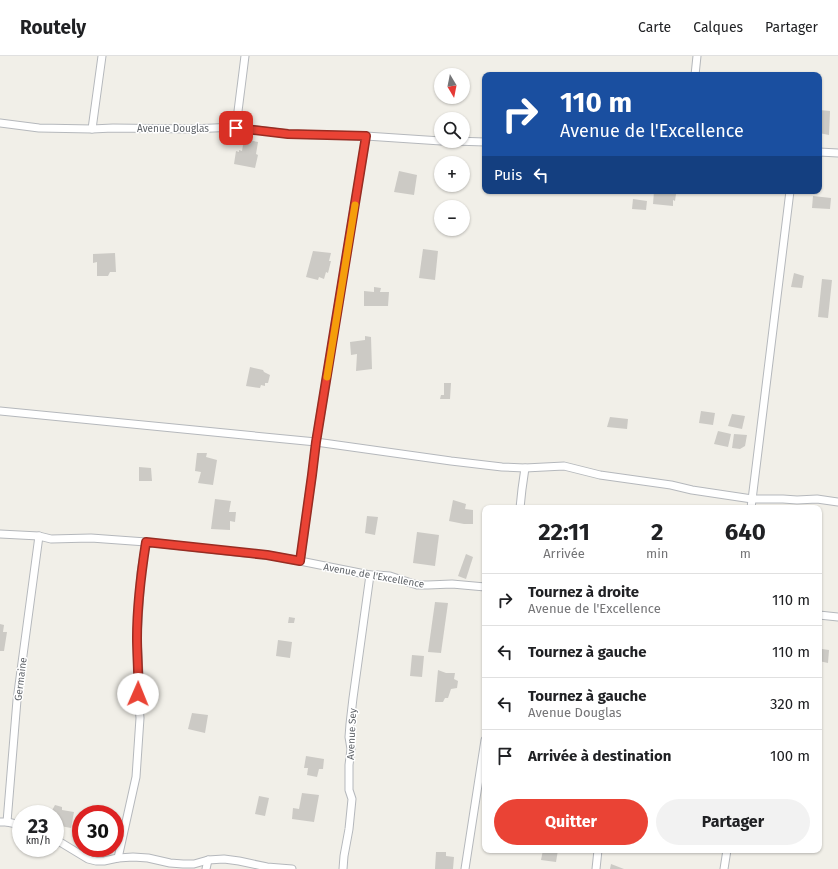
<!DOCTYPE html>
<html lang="fr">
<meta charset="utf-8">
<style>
body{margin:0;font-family:"Fira Sans",sans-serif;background:#f2f2f2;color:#202124;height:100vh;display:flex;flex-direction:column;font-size:15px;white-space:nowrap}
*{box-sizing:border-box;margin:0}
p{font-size:13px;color:#757577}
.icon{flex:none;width:22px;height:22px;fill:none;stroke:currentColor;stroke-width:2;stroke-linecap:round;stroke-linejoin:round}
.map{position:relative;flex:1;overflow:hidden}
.side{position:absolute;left:482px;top:449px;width:340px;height:348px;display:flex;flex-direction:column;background:#fff;border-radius:8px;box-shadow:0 1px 3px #0004}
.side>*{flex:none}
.top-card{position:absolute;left:482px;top:16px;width:340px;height:122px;border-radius:8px;box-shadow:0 1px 3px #0004;background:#1a4fa0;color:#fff;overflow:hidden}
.needle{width:26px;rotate:170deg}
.buttons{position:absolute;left:434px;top:12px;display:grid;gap:8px}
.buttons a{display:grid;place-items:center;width:36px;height:36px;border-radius:50%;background:#fff;box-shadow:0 1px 3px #0004;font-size:20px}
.speed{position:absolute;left:12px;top:749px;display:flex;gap:8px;font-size:20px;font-weight:700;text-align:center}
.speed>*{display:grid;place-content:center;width:52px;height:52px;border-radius:50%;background:#fff;box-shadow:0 1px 3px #0004;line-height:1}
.speed small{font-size:10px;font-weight:400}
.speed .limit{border:6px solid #d22;background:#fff;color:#111}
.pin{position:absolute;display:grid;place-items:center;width:34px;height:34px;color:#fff;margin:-17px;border-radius:8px;box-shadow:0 2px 6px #0006}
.me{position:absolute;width:44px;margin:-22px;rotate:1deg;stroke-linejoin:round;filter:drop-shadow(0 0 3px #0008)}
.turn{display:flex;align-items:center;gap:14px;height:84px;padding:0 12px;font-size:18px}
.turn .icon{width:52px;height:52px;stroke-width:2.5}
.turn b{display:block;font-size:28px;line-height:34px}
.then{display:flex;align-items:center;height:38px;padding:0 12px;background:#0003;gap:8px;font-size:15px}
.eta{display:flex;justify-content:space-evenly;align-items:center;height:68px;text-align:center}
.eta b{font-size:24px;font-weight:700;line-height:28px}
.cta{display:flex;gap:8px;margin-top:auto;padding:8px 12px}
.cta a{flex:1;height:46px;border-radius:24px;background:#ea4335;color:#fff;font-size:16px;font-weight:700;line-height:46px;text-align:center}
.cta a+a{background:#f2f2f2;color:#202124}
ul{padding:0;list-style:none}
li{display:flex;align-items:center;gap:12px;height:52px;padding:0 12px;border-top:1px solid #e0e0e0}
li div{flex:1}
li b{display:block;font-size:15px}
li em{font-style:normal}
header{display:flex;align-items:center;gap:24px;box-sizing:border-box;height:56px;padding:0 20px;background:#fff;border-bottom:1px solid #e0e0e0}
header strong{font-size:19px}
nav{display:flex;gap:22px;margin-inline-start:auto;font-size:14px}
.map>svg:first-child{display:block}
.building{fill:#cccac5}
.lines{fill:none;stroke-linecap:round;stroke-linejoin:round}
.street-casing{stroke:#b5b8bc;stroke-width:9}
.street{stroke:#fff;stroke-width:7}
.route-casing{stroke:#982c22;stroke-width:10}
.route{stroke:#ea4335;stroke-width:7}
.slow{stroke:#f59e0b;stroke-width:7}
.labels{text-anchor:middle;stroke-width:3;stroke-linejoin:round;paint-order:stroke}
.street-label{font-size:10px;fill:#5f6368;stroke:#fff}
</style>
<header>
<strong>Routely</strong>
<nav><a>Carte</a><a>Calques</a><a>Partager</a></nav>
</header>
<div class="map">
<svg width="838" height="813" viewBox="0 0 838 813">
<rect width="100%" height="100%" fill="#f1efe8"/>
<g class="building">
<path d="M819 54 830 55 829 79 819 77Z"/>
<path d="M244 83 258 86 256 98 258 99 255 112 234 108 236 95 239 96V94L242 95Z"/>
<path d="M399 115 417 119 414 139 394 136Z"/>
<path d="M654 135H674L676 138 675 145 673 144V150L653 148Z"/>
<path d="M813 140 831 142 830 153 812 152Z"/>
<path d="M633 143 647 145 646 154 632 153Z"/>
<path d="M423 193 438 195 435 224 419 222Z"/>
<path d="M313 195 331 197 329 205H331L328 217 326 216 324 223 319 221 318 224 306 221Z"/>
<path d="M115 197 116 216H110L108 220H97V206L93 207V198Z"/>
<path d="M794 217 804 220 802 232 791 231Z"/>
<path d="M822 223 832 224 828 262 818 261Z"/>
<path d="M374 231 381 232 380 236H389L388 250H364V235L374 236Z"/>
<path d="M365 280 371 281 372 313 356 315 357 298 351 299 350 286 365 284Z"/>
<path d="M250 311 263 314 264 316 270 319 268 327H265V330L261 329 260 332 246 330Z"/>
<path d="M444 327H451L450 343H440L441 339H444Z"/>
<path d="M701 355 715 357 713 369 699 367Z"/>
<path d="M732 358 745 360 742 373 728 370Z"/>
<path d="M610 361 628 363 627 373 607 371Z"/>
<path d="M718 375 731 378 728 391 714 388Z"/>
<path d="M734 378 747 379 745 390 740 393 732 392Z"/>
<path d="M197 397H207L206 401 217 404 213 429 198 427 201 416 195 415Z"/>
<path d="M139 411 151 412 152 425H139Z"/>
<path d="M215 443 231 445 229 456H236L235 466 230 465V474L211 473Z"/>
<path d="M453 444 466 448 465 453 473 454V468H464L449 465Z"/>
<path d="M367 460 378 461 375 479 365 477Z"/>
<path d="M417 476 439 479 435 510 413 507Z"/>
<path d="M466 498 473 501 466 523 458 520Z"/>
<path d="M435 546 448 547 441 597 428 596Z"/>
<path d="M289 561 295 562 294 567H288Z"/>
<path d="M0 568 4 569 3 576H7L4 595H0Z"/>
<path d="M278 584 292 586 290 602 276 600Z"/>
<path d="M822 593 829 594 828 607 819 605Z"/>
<path d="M412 599 424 600 422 621 410 620Z"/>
<path d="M438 614 446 617H455L454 623 458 625 457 632 451 633 448 642H445L443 646H435Z"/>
<path d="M192 657 208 659 205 677 188 673Z"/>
<path d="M306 700 324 703 323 713H319L317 721 307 719 308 712H304Z"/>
<path d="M302 737 319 739 314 766 292 763 293 752 299 753Z"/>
<path d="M259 740 269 742 265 760 255 758Z"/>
<path d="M55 749 62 751V754L74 756 71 772 55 769V758H50Z"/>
<path d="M543 794H558L556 806 541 804Z"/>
<path d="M436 796H446V800L454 801 453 813H435Z"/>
<path d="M611 808 624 813H610Z"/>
</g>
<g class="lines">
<defs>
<g id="street">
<path d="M695 19 697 0"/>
<path d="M0 67 39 72 92 73 113 72 191 73 236 71 288 78 366 80 441 85"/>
<path d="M236 71 245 0"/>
<path d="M92 73 102 0"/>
<path d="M454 85 485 86"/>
<path d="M819 96 838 97"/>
<path d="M0 355 316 386 451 405 502 411 525 412 564 410 600 419 671 429 692 434 752 443H783L797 444 817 443 838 446"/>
<path d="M520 452 522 433 525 412"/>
<path d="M751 452 790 135"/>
<path d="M0 478 39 480 51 483 91 482 146 486 245 497 267 499 300 505 370 519H377L390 520 417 529H428L452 528 485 531"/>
<path d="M300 505 312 419 316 386 318 374 366 80"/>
<path d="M819 559 838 561"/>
<path d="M0 766H7L21 769"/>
<path d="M7 766 17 644 39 480"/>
<path d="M55 783 88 803 96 805H104L118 802 133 801 148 802 170 807 183 808H194L208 804 224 803 239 805 267 811 292 813"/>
<path d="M118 802 136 721 140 662 138 638 139 618 137 582 141 517 146 486"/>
<path d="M206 813 208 804"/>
<path d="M343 813 344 800 349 773 352 743 349 734V709L351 693 349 681 350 668 353 642 370 519"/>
<path d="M465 813 485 684"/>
<path d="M596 813 598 794"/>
<path d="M724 813 727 794"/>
</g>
</defs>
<use href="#street" class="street-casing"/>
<use href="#street" class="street"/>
</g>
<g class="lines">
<defs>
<path id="route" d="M138 638C139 619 137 600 137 582 137 550 141 518 146 486L267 499 300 505 312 419 316 386 318 374 366 80 288 78 236 72"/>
</defs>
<use href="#route" class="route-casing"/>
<use href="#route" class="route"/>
<path class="slow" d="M327 321 355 149"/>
</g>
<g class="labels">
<g class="street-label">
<text x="173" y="76">Avenue Douglas</text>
<text transform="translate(374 519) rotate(10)" y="4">Avenue de l'Excellence</text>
<text transform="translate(20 623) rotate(-83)" y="4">Germaine</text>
<text transform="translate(351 678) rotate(-87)" y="4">Avenue Sey</text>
</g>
</g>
</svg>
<div class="buttons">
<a><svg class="needle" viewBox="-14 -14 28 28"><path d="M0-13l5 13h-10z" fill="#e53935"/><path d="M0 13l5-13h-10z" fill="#757577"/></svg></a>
<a><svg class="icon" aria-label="search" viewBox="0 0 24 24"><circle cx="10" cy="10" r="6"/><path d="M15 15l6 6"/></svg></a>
<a>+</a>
<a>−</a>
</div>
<div class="speed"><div>23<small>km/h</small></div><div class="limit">30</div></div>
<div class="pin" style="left:236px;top:72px;background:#d93025"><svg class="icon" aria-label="arrive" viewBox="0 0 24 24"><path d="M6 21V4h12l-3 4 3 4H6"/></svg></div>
<svg class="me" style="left:138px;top:638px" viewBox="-20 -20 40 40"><circle r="19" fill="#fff"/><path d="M0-13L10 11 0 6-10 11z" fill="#ea4335"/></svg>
<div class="top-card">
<div class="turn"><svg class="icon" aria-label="right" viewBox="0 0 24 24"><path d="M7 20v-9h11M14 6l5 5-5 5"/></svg><div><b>110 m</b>Avenue de l'Excellence</div></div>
<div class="then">Puis<svg class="icon" aria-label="left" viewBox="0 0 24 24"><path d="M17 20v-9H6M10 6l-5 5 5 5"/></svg></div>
</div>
<section class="side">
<div class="eta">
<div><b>22:11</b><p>Arrivée</p></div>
<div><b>2</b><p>min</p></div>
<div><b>640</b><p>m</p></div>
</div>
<ul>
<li><svg class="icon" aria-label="right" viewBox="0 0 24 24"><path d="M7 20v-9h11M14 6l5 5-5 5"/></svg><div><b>Tournez à droite</b><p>Avenue de l'Excellence</p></div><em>110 m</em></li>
<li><svg class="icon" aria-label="left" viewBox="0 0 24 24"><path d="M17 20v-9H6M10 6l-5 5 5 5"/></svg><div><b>Tournez à gauche</b></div><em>110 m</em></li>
<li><svg class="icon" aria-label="left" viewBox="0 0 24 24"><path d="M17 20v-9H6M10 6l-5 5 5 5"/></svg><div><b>Tournez à gauche</b><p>Avenue Douglas</p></div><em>320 m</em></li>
<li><svg class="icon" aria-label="arrive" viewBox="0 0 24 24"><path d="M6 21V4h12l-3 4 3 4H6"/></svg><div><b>Arrivée à destination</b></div><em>100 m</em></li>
</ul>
<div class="cta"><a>Quitter</a><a>Partager</a></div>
</section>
</div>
